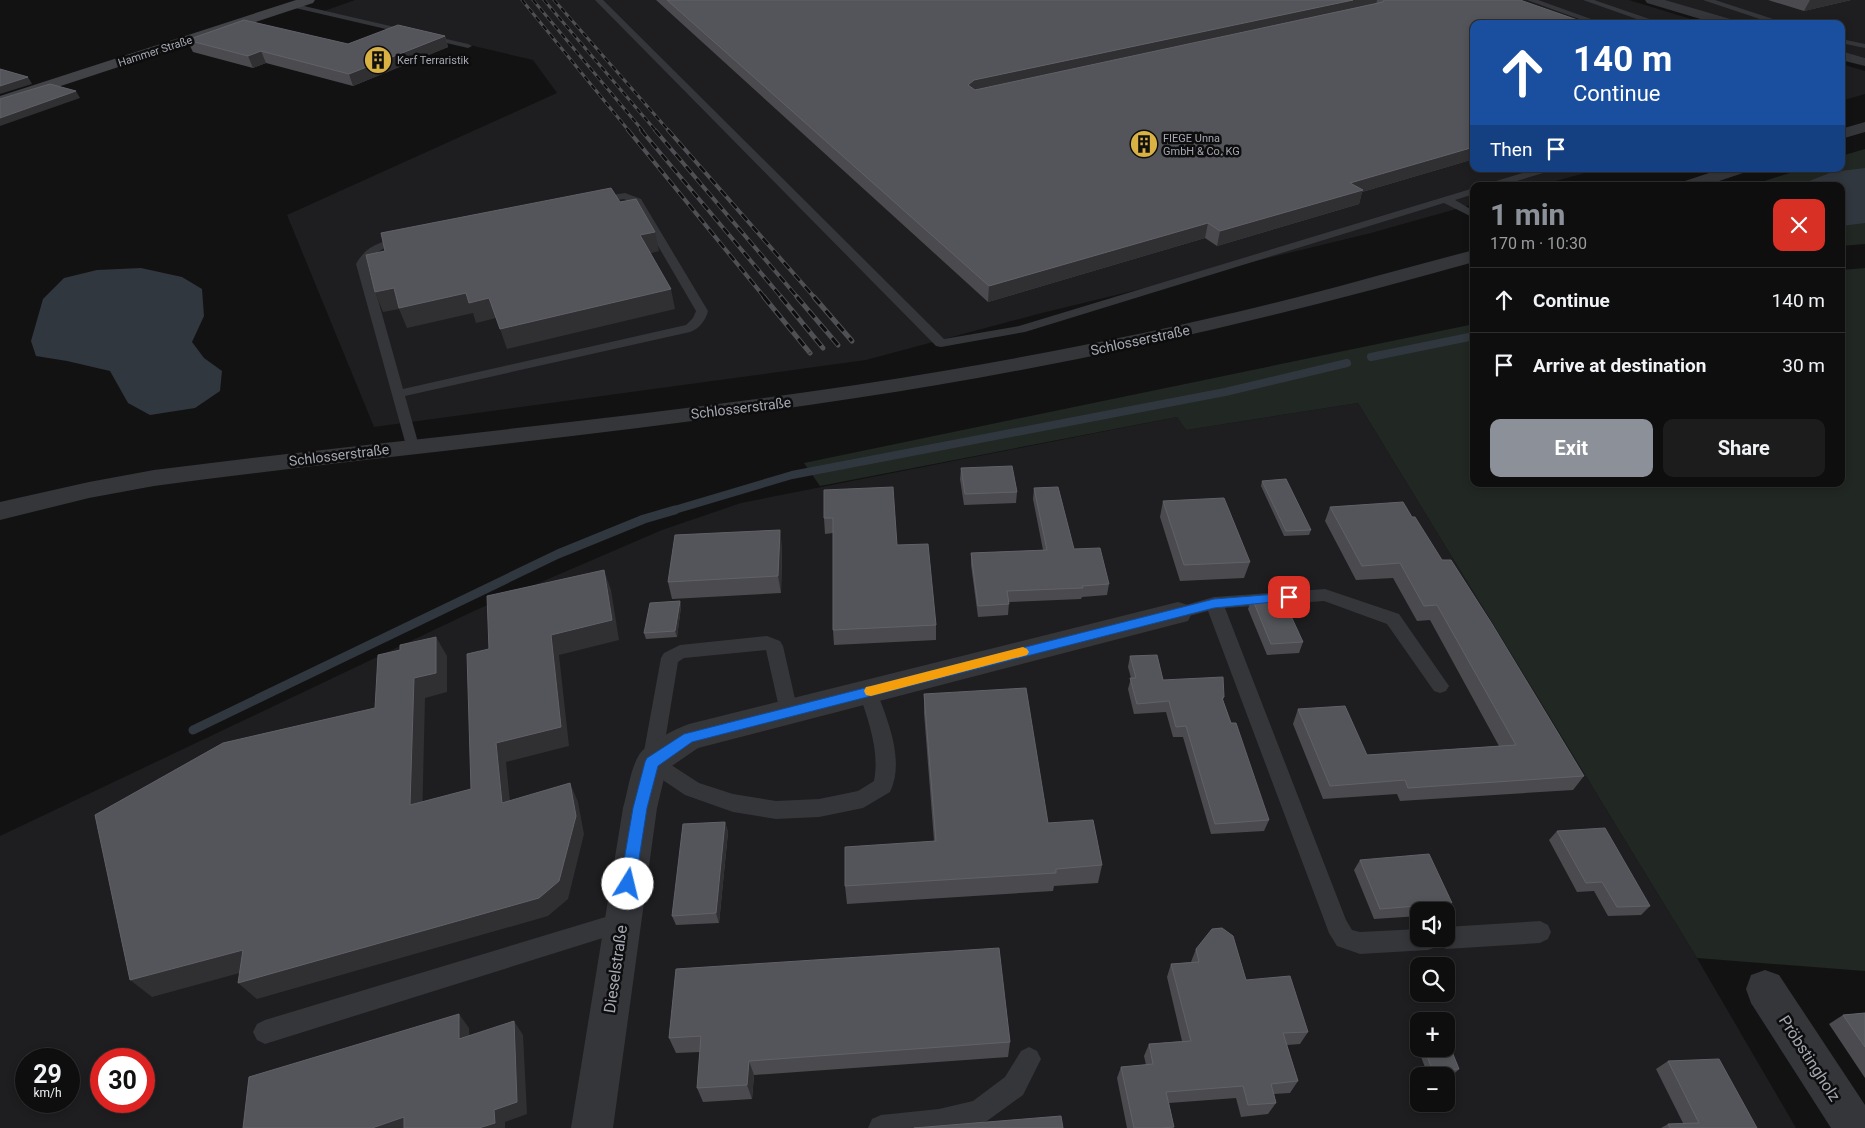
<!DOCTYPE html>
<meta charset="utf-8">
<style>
body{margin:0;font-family:Roboto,sans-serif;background:#1c1c1c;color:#f1f3f6;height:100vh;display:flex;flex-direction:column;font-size:19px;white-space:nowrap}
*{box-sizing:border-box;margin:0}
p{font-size:16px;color:#9b9c9e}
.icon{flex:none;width:28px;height:28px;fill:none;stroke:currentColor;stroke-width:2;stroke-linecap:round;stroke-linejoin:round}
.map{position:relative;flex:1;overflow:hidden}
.details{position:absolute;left:1470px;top:182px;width:375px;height:305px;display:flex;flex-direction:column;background:#0e0e0e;border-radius:10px;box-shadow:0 2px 8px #0003,0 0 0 1px #2e2e2e}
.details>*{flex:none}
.hud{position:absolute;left:1470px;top:20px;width:375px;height:152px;border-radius:10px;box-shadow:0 2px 8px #0003,0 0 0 1px #2e2e2e;background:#1a4fa0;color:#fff;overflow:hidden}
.fabs{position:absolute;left:1410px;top:902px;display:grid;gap:10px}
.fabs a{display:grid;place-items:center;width:45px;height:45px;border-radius:10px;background:#0e0e0e;box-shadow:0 2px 8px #0003,0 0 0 1px #2e2e2e;font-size:25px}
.speed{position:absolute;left:15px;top:1048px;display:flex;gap:10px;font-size:25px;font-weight:700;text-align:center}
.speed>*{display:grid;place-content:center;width:65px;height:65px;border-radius:50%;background:#0e0e0e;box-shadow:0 2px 8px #0003,0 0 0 1px #2e2e2e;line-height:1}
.speed small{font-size:12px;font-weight:400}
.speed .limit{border:8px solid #d22;background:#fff;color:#111}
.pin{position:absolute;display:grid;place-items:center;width:42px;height:42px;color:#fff;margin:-21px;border-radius:10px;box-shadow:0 2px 8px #0006}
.me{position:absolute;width:55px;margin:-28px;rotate:9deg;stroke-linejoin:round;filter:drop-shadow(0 0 4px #0008)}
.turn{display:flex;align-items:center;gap:18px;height:105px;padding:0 20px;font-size:22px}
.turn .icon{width:65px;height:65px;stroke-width:2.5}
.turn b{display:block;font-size:35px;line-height:42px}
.then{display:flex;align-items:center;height:48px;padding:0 20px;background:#0003;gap:10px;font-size:19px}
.round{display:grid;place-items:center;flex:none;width:52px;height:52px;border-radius:10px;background:#1c1c1c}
.head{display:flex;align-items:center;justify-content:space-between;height:85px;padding:0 20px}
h1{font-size:30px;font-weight:700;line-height:38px;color:#8c9099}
.primary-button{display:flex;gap:10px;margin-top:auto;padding:10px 20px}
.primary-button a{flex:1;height:58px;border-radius:10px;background:#8c9099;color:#fff;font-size:20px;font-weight:700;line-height:58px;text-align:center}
.primary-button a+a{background:#1c1c1c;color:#f1f3f6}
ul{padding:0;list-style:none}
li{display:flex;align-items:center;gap:15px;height:65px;padding:0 20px;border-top:1px solid #2e2e2e}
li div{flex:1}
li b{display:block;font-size:19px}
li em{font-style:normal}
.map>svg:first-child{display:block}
.built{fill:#1e1e20;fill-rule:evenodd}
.green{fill:#212722}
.water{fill:#31373e}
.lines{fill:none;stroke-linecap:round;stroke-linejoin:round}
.stream-far1{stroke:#31373e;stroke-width:8}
.stream{stroke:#31373e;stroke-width:9}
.lane{fill:#35363a;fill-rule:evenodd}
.street{fill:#35363a;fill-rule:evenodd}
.secondary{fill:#424347;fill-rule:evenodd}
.rail-far2-casing{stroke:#4f5054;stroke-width:3}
.rail-far1-casing{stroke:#4f5054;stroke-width:4}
.rail-casing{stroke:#4f5054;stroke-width:5}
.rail-far2{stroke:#0d0d0e;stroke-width:2;stroke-dasharray:5.5;stroke-linecap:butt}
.rail-far1{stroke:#0d0d0e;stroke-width:2.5;stroke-dasharray:8;stroke-linecap:butt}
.rail{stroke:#0d0d0e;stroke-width:3;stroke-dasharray:9;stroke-linecap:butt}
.wall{fill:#4b4b4f}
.shaded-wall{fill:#303033}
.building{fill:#54555a;stroke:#616268}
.route{fill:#1a73e8;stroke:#114b97}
.slow{fill:#f59e0b}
.labels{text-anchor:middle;stroke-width:5;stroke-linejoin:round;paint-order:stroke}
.far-street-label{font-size:11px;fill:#a5a8b2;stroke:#0d0d0e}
.far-poi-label{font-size:11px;fill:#a5a8b2;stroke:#0d0d0e;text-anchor:start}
.street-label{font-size:14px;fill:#a5a8b2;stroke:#0d0d0e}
.near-street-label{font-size:16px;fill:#a5a8b2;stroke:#0d0d0e}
</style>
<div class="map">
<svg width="1865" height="1128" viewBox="0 0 1865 1128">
<rect width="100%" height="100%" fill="#121213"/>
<g class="built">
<path d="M355 0H1629L1707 24H1474V169H1600L1537 186H1474V204L1371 233 1038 314 866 360 374 427 287 215 557 93 533 60 324 11Z"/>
<path d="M1664 0H1865V58L1841 51V24H1744Z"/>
<path d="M1841 64 1865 71V94L1841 101Z"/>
<path d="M1358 403 1697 958 1796 1128H0V836L476 610 662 530 741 503 1177 417 1186 430ZM1419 911H1446V939H1419ZM1419 966H1446V994H1419ZM1419 1021H1446V1049H1419ZM26 1059H69V1101H26ZM101 1059H144V1101H101ZM1419 1076H1446V1104H1419Z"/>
</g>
<g class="green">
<path d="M1865 149V244L1841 246V186H1749L1802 169H1841V156Z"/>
<path d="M1865 268V971L1697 958 1358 403 1186 430 1177 417 820 486 804 463 1474 324V484H1841V270Z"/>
</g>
<g class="water">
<path d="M1865 168V223L1841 226V186H1797L1832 172Z"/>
<path d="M141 268 182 277 202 289 204 316 192 342 204 358 222 371 220 391 195 408 150 415 128 403 110 371 67 361 36 356 31 341 43 299 64 278 97 270Z"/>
</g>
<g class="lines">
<g class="stream-far1">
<path d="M1371 357 1474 336"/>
<path d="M671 511 792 475 1225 392 1347 363"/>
</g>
<path class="stream" d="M193 730 558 554 644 519 675 510"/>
<g class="lane">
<path d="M595 0H603L944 339 1019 326 1474 188V194L1455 200 1474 211V218L1444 203 1025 332 941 347 936 346Z"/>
<path d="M1527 0H1538L1605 24H1593Z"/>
<path d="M1583 0H1594L1664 24H1651Z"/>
<path d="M1703 0H1715L1788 24H1775Z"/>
<path d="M291 3 468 44 472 46 468 48 291 7Z"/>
<path d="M1841 39 1865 44V48L1841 43Z"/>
<path d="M1536 169H1551L1550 171 1500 186H1485L1486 184Z"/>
<path d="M625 193 641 199 708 311C706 320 699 329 690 332L405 396 419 446 417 449H407L356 264C367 244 383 241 404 237L410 240 408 242 383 249 373 255 368 264 403 389 686 325 693 318 696 311 633 203 624 199 594 204 589 201 594 198Z"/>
<path d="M1325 589 1399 614 1449 686 1446 691 1440 693 1434 691 1387 624 1324 601 1225 608 1346 920 1352 930 1360 932 1419 929V939H1446V927L1540 921 1548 925 1551 932 1548 939 1540 943 1446 949 1437 943 1436 947 1428 950 1360 954 1337 946 1329 933 1208 611 1178 619 1172 617 1169 613 1172 609 1214 597Z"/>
<path d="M767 636 780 641 783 646 798 712 796 717 789 719 782 717 780 712 766 650 684 658 678 662 662 759 699 783 733 794 776 801 819 799 858 791 874 781C880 751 868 720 859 692L862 687 868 685 874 687 877 692C888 721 905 761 890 792L863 808 819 817 776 819 733 812 685 795 645 768 642 762 661 658 664 653 680 645Z"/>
<path d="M622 912 630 915 633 922 630 929 622 932 265 1044 257 1040 253 1032 257 1024 265 1020Z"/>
<path d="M1029 1047 1037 1051 1041 1059 1023 1095 987 1121 978 1124 963 1128H868L872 1119 881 1115 939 1109 973 1101 1005 1077 1021 1051Z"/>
</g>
<g class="street">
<path d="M1645 0H1665L1737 21 1738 24H1717L1647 3Z"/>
<path d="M1841 51 1865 58V66L1841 60Z"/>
<path d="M1865 122V132L1841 139V129Z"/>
<path d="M1721 169H1746L1743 173 1704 186H1679L1682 182Z"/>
<path d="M1474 250V262C1271 319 1065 367 856 398 623 434 388 455 154 486L89 498 0 520V502L89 482 154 470C419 436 686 415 949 370 1066 350 1183 326 1298 297 1357 282 1415 265 1474 250Z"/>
<path d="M1178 602 1188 605 1192 613 1188 621 698 748 666 770 657 808 613 1128H571L623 808C628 791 630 770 639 755 645 744 677 728 689 724Z"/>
<path d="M1765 970 1779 975 1865 1105V1128H1831L1751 1003 1746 989 1751 975Z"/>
</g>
<path class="secondary" d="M296 0H315L313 3 0 106V96Z"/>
<defs>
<g id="rail-far2">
<path d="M522 0 629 131"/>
<path d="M533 0 643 131"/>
<path d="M544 0 656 131"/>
<path d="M554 0 669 131"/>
</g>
<g id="rail-far1">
<path d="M628 130 765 298"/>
<path d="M641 130 782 298"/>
<path d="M655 130 798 298"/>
<path d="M668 130 815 298"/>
</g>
<g id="rail">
<path d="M764 297 810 353"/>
<path d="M781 297 823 348"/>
<path d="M797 297 838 345"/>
<path d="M814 297 852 341"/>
</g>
</defs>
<use href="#rail-far2" class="rail-far2-casing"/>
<use href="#rail-far1" class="rail-far1-casing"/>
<use href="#rail" class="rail-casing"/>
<use href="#rail-far2" class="rail-far2"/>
<use href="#rail-far1" class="rail-far1"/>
<use href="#rail" class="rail"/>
</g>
<g class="wall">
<path d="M656 0H1520L1474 24V159L1362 192 1359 204 1217 246 1205 238 988 302Z"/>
<path d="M1768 0H1851L1804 11Z"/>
<path d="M445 36 448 47 353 86 266 63 253 68 193 52 187 40 348 44Z"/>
<path d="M961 468 1017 492 1016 503 964 505 960 479Z"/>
<path d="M1262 481 1311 530 1309 535 1284 536 1261 486Z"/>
<path d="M1034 488 1074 549 1109 584 1107 595 1082 597 1081 599 1009 602 1008 615 978 617 971 565V553L1043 550 1033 499Z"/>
<path d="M824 490 897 545 936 625V640L834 645 833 630V533L825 534 824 518Z"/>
<path d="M1163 501 1250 562 1244 578 1180 581 1160 517Z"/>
<path d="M1330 507 1412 517 1442 560 1584 776 1573 790 1400 801 1397 794 1323 799 1293 724 1298 709 1367 755 1499 746 1430 620 1417 621 1393 578 1356 580 1325 521Z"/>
<path d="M782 546 781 593 672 599 668 582Z"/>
<path d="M1252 598 1288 616 1303 642 1299 653 1267 655 1248 609Z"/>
<path d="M680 601 681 607 677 637 646 639 644 633Z"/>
<path d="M1130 656 1163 680 1224 697 1223 700 1231 723 1269 820 1264 831 1211 834 1183 737H1173L1166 712 1134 714 1128 689 1131 678 1128 667Z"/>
<path d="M924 694 1048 823 1102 865 1098 883 1054 886 1053 891 847 904 845 886 934 841 924 713Z"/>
<path d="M725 822 728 832 719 923 676 925 672 916Z"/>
<path d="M1557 831 1650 906 1641 915 1608 916 1594 891 1577 892 1549 840Z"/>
<path d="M1360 860 1452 903 1446 912 1419 911V916L1374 919 1354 870Z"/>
<path d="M1196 949 1246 980 1308 1032 1300 1044 1287 1045 1298 1081 1290 1093 1274 1094 1276 1103 1268 1114 1241 1117 1236 1098 1169 1103 1174 1127 1173 1128H1127L1117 1078 1121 1067 1146 1065 1144 1056 1149 1044 1182 1041 1167 977 1171 964 1191 962Z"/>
<path d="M676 969 1010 1042 1008 1057 754 1075 752 1099 703 1102 697 1088 700 1052 676 1053 669 1038Z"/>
<path d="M1865 1013V1078L1829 1024 1843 1015Z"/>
<path d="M1419 1041V1049H1446L1459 1069 1455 1073 1428 1075 1416 1044Z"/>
<path d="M1668 1061 1757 1128H1661L1668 1124 1683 1123 1656 1069Z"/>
</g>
<g class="shaded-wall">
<path d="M1353 0H1377L1376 6 974 93 968 85 974 80Z"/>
<path d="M1810 0H1851L1804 11Z"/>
<path d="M445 36 448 47 353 86 349 74Z"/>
<path d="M261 51 266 63 253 68 248 56Z"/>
<path d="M28 77 32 84 0 94V86Z"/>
<path d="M76 91 80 98 0 126V118Z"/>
<path d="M1474 147V159L1362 192 1359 204 1217 246 1220 231 1350 183Z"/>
<path d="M1208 223 1205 238 988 302 989 286Z"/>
<path d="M655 232 659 251 644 255 640 235Z"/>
<path d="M394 288 466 293 489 298 496 318 476 323 473 313 407 328 399 309 383 312 375 292Z"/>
<path d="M671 289 675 309 507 349 500 329Z"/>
<path d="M780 530 782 546 781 593 778 576Z"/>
<path d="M604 570 611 590 619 640 559 655 569 746 506 762 512 822 502 803 496 743 551 635Z"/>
<path d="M680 601 681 607 677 637 675 631Z"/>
<path d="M436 637 447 656V692L425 698 422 824 410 805 414 678Z"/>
<path d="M570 783 578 802 584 834 568 899 548 916 257 999 238 983Z"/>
<path d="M725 822 728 832 719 923 716 913Z"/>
<path d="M243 950 261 967 152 997 130 980Z"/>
<path d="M459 1014 469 1028 470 1052 459 1039Z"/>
<path d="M514 1021 523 1035 527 1114 505 1122V1128H479L494 1110Z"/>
<path d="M749 1061 754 1075 752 1099 747 1085Z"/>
<path d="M404 1117 416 1128H372Z"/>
</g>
<g class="building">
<path d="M667 0H1353L974 80 968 85 975 90 1383 2 1384 0H1520L1589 24H1474V147L1350 183 1363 190 1220 231 1208 223 989 286Z"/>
<path d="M244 20 348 44 398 25 445 36 349 74 261 51 248 56 187 40Z"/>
<path d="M0 69 28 77 0 86Z"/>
<path d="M50 84 76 91 0 118V99Z"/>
<path d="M611 188 620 202 636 199 655 232 640 235 671 289 500 329 489 298 469 303 466 293 399 308 394 288 375 292 366 255 385 251 381 233Z"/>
<path d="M1012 466 1017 492 965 494 961 468Z"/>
<path d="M1286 479 1311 530 1286 531 1262 481Z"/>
<path d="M893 487 897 545 928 544 936 625 833 630V518H824V490Z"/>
<path d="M1058 487 1074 549 1100 548 1109 584 1082 586 1083 588 1007 591 1009 604 978 606 971 553 1047 550 1034 488Z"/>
<path d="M1224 498 1250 562 1184 565 1163 501Z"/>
<path d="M1403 502 1412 517H1415L1442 560H1451L1492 624 1584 776 1408 788 1405 780 1330 786 1298 709 1345 706 1367 755 1516 745 1437 605 1424 606 1400 563 1362 566 1330 507Z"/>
<path d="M780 530 778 576 668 582 675 535Z"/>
<path d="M604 570 612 620 551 635 561 727 496 743 502 803 570 783 576 816 559 881 539 898 238 983 243 950 130 980 95 815 223 743 375 708 378 655 400 650V645L436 637V673L414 678 410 805 471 789 467 654 489 649 487 596Z"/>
<path d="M1279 596 1288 616H1291L1303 642 1271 644 1252 598Z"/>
<path d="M680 601 675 631 644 633 650 603Z"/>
<path d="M1157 655 1163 680 1223 677 1224 697 1222 698 1231 723H1236L1269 820 1215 824 1186 726 1176 727 1169 701 1137 704 1130 678H1136L1130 656Z"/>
<path d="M1026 688 1048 823 1093 820 1102 865 1056 869V873L845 886V847L936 841 924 694Z"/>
<path d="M725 822 716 913 672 916 683 824Z"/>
<path d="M1605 828 1650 906 1617 907 1602 882 1586 883 1557 831Z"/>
<path d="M1429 854 1452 903 1380 909 1360 860Z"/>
<path d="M1222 928 1233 936 1246 980 1290 976 1308 1032 1283 1033 1298 1081 1271 1084 1276 1103 1248 1105 1243 1086 1166 1092 1174 1127 1161 1128H1134L1121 1067 1153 1064 1149 1044 1191 1041 1171 964 1199 962 1196 949 1212 929Z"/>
<path d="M999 948 1010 1042 749 1061 747 1085 697 1088 701 1036 669 1038 676 969Z"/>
<path d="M1865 1013V1047L1843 1015Z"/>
<path d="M459 1014V1039L514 1021 517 1102 494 1110 495 1123 479 1128H404V1117L372 1128H243L249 1077Z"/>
<path d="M1446 1037 1459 1069 1433 1071 1424 1049H1446Z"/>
<path d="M1719 1059 1757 1128H1670L1668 1124 1699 1123 1668 1061Z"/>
<path d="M1061 1116 1063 1128H914Z"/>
</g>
<path class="route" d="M1289 593 1293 594 1295 597 1293 600 1214 608 692 742 658 766 647 808 635 884 633 888 628 890 622 888 620 884 633 808 645 762 647 758 684 734 1214 599Z"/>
<path class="slow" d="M1023 647 1027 649 1029 652 1027 655 871 696 866 695 864 691 866 687 871 686Z"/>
<defs>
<symbol id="building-disc" viewBox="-11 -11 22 22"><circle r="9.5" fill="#dab243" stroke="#0d0d0e"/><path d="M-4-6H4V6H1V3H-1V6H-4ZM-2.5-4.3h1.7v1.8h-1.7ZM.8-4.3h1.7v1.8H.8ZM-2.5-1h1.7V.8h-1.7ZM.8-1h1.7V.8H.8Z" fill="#111"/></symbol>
</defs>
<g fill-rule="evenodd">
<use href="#building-disc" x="362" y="44" width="32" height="32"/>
<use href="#building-disc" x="1128" y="128" width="32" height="32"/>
</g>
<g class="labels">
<g class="far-street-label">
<text transform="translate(155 51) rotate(-18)" y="4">Hammer Straße</text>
</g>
<g class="far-poi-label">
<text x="397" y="64">Kerf Terraristik</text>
<text x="1163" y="142">FIEGE Unna<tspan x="1163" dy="13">GmbH &amp; Co. KG</tspan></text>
</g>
<g class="street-label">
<text transform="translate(1140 340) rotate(-12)" y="5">Schlosserstraße</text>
<text transform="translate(741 408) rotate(-7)" y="5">Schlosserstraße</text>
<text transform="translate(339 455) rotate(-7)" y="5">Schlosserstraße</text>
</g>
<g class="near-street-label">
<text transform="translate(615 969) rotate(-82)" y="6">Dieselstraße</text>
<text transform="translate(1810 1058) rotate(57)" y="6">Pröbstingholz</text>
</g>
</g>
</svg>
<div class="fabs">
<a><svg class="icon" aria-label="sound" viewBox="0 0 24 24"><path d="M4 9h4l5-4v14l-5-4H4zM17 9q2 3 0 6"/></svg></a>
<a><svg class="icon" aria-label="search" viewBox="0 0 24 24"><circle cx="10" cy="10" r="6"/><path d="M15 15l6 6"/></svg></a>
<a>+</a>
<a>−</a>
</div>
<div class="speed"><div>29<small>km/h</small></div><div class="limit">30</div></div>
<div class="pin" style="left:1289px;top:597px;background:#d93025"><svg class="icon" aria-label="arrive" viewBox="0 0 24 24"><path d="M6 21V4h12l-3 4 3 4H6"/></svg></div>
<svg class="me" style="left:628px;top:884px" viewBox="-20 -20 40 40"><circle r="19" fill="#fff"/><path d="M0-13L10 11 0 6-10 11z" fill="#1a73e8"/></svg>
<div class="hud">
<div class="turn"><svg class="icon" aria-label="ahead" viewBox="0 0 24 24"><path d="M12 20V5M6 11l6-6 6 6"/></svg><div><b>140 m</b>Continue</div></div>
<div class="then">Then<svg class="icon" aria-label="arrive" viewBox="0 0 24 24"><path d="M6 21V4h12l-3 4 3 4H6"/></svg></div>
</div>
<section class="details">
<div class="head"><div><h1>1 min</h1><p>170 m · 10:30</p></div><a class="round" style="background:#d93025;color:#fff"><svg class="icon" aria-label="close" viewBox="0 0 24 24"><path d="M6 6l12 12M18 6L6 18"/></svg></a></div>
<ul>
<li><svg class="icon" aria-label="ahead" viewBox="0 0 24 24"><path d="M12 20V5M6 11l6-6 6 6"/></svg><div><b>Continue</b></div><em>140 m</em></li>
<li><svg class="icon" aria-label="arrive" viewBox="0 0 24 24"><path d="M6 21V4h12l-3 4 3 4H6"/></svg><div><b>Arrive at destination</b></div><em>30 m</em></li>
</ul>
<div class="primary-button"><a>Exit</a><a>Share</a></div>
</section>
</div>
